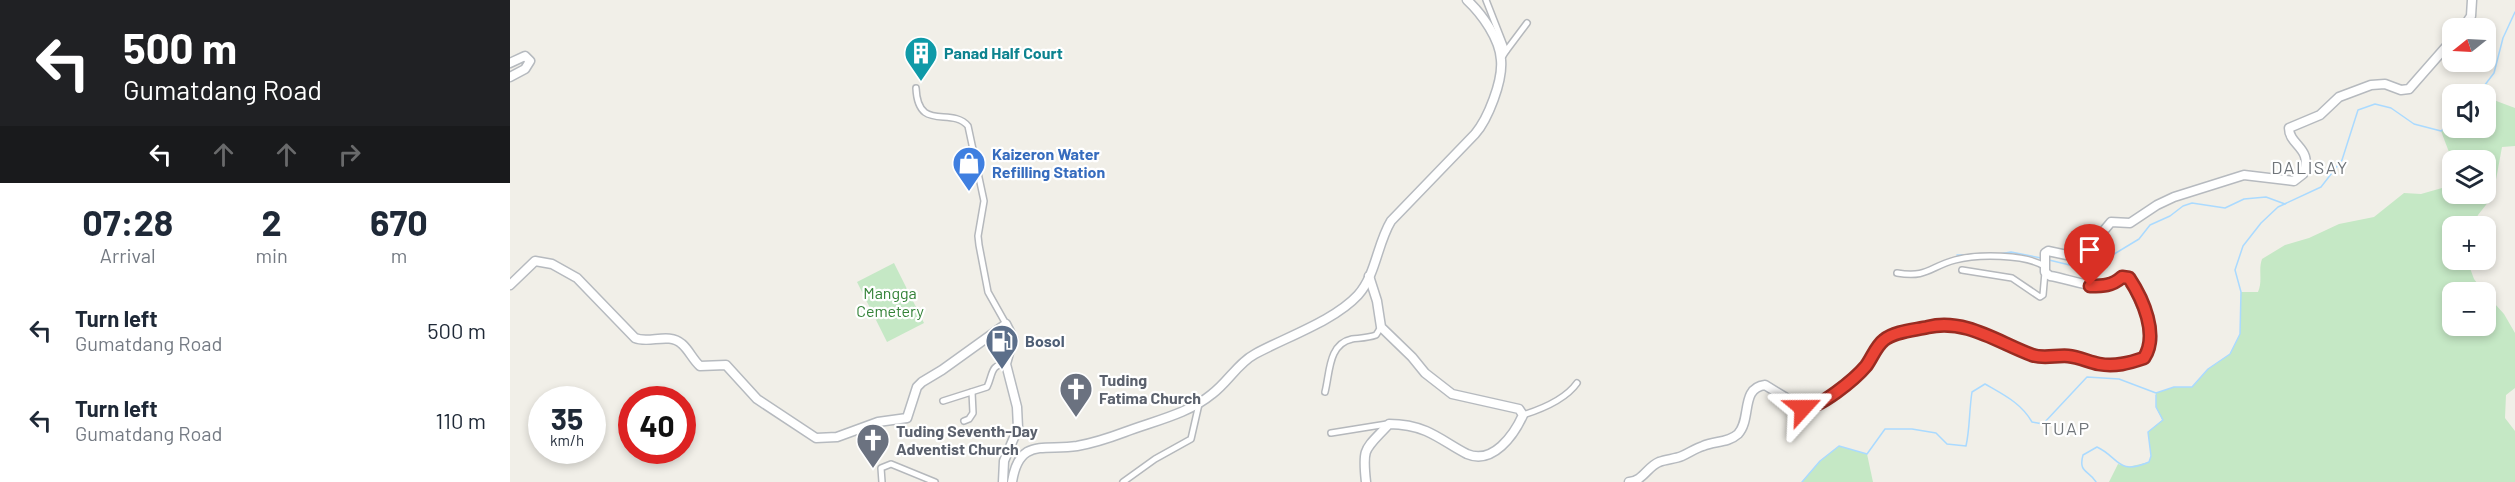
<!DOCTYPE html>
<meta charset="utf-8">
<style>
body{margin:0;font-family:Barlow,sans-serif;background:#f6f6f7;color:#1f2937;height:100vh;display:flex;flex-direction:column;font-size:22px;white-space:nowrap}
*{box-sizing:border-box;margin:0}
p{font-size:20px;color:#747a83}
.icon{flex:none;width:33px;height:33px;fill:none;stroke:currentColor;stroke-width:2;stroke-linecap:round;stroke-linejoin:round}
.map{position:relative;flex:1;overflow:hidden}
.sheet{display:flex;flex-direction:column;background:#fff;width:510px}
.sheet>*{flex:none}
.hud{background:#202124;color:#fff;overflow:hidden}
.needle{width:39px;rotate:252deg}
.fabs{position:absolute;left:1932px;top:18px;display:grid;gap:12px}
.fabs a{display:grid;place-items:center;width:54px;height:54px;border-radius:12px;background:#fff;box-shadow:0 3px 9px #0003;font-size:30px}
.speed{position:absolute;left:18px;top:386px;display:flex;gap:12px;font-size:30px;font-weight:700;text-align:center}
.speed>*{display:grid;place-content:center;width:78px;height:78px;border-radius:50%;background:#fff;box-shadow:0 3px 9px #0003;line-height:1}
.speed small{font-size:15px;font-weight:400}
.speed .limit{border:9px solid #d22;background:#fff;color:#111}
.pin{position:absolute;display:grid;place-items:center;width:51px;height:51px;color:#fff;margin:-62px -26px;border-radius:50% 50% 50% 0;rotate:-45deg;box-shadow:0 0 6px #0007}
.pin .icon{rotate:45deg}
.me{position:absolute;width:66px;margin:-33px;rotate:66deg;stroke-linejoin:round;filter:drop-shadow(0 0 4px #0008)}
.turn{display:flex;align-items:center;gap:21px;height:126px;padding:0 24px;font-size:27px}
.turn .icon{width:78px;height:78px;stroke-width:2.5}
.turn b{display:block;font-size:42px;line-height:51px}
.lanes{display:flex;align-items:center;height:57px;padding:0 24px;background:#0003;justify-content:center;gap:30px;direction:ltr}
.lanes .off{opacity:.35}
.eta{display:flex;justify-content:space-evenly;align-items:center;height:102px;text-align:center}
.eta b{font-size:36px;font-weight:700;line-height:42px}
ul{padding:0;list-style:none}
li{display:flex;align-items:center;gap:18px;height:90px;padding:0 24px}
li div{flex:1}
li b{display:block;font-size:22px}
li em{font-style:normal}
main{display:flex;flex:1;min-height:0}
.map>svg:first-child{display:block}
.green{fill:#c5e8c5;fill-rule:evenodd}
.lines{fill:none;stroke-linecap:round;stroke-linejoin:round}
.stream{stroke:#aadaff;stroke-width:1.5}
.street-casing{stroke:#b5b8bc;stroke-width:8}
.secondary-casing{stroke:#b6babf;stroke-width:11}
.street{stroke:#fff;stroke-width:5}
.secondary{stroke:#fff;stroke-width:8}
.route-casing{stroke:#982c22;stroke-width:15}
.route{stroke:#ea4335;stroke-width:10}
.labels{text-anchor:middle;stroke-width:4.5;stroke-linejoin:round;paint-order:stroke}
.culture-label{font-size:16px;font-weight:bold;fill:#0d838f;stroke:#fff;text-anchor:start}
.shop-label{font-size:16px;font-weight:bold;fill:#366cbe;stroke:#fff;text-anchor:start}
.park-label{font-size:16px;fill:#348238;stroke:#fff}
.service-label{font-size:16px;font-weight:bold;fill:#4e5e75;stroke:#fff;text-anchor:start}
.worship-label{font-size:16px;font-weight:bold;fill:#5b616d;stroke:#fff;text-anchor:start}
.neighbourhood-label{font-size:18px;letter-spacing:1.5px;fill:#70757a;stroke:#fff}
</style>
<main>
<section class="sheet">
<div class="hud">
<div class="turn"><svg class="icon" aria-label="left" viewBox="0 0 24 24"><path d="M17 20v-9H6M10 6l-5 5 5 5"/></svg><div><b>500 m</b>Gumatdang Road</div></div>
<div class="lanes"><svg class="icon" aria-label="left" viewBox="0 0 24 24"><path d="M17 20v-9H6M10 6l-5 5 5 5"/></svg><svg class="icon off" aria-label="ahead" viewBox="0 0 24 24"><path d="M12 20V5M6 11l6-6 6 6"/></svg><svg class="icon off" aria-label="ahead" viewBox="0 0 24 24"><path d="M12 20V5M6 11l6-6 6 6"/></svg><svg class="icon off" aria-label="right" viewBox="0 0 24 24"><path d="M7 20v-9h11M14 6l5 5-5 5"/></svg></div>
</div>
<div class="eta">
<div><b>07:28</b><p>Arrival</p></div>
<div><b>2</b><p>min</p></div>
<div><b>670</b><p>m</p></div>
</div>
<ul>
<li><svg class="icon" aria-label="left" viewBox="0 0 24 24"><path d="M17 20v-9H6M10 6l-5 5 5 5"/></svg><div><b>Turn left</b><p>Gumatdang Road</p></div><em>500 m</em></li>
<li><svg class="icon" aria-label="left" viewBox="0 0 24 24"><path d="M17 20v-9H6M10 6l-5 5 5 5"/></svg><div><b>Turn left</b><p>Gumatdang Road</p></div><em>110 m</em></li>
</ul>
</section>
<div class="map">
<svg width="2005" height="482" viewBox="0 0 2005 482">
<rect width="100%" height="100%" fill="#f1efe8"/>
<g class="green">
<path d="M1977 83 1981 99 2005 108V146L1992 147 1983 196 1968 215 1963 226H1942V260H1957L1964 279 1974 292H1942V326H1976V294L1994 314 2005 333V388L1996 395 1995 418 2005 431V482H1599L1608 464 1618 467 1639 462 1641 456 1638 432 1652 420 1646 407V393L1664 387H1682L1698 369 1720 354 1730 334 1731 292H1748C1753 281 1748 270 1752 259L1775 245 1799 238 1829 224 1864 217 1894 193 1911 194 1932 188 1942 160 1931 131 1942 122V128H1976V94H1968ZM1942 160H1976V194H1942Z"/>
<path d="M384 263 414 323 377 342 347 282Z"/>
<path d="M1329 446 1357 454 1363 482H1292L1310 461Z"/>
</g>
<g class="lines">
<g class="stream">
<path d="M1968 94 1984 73 1993 38 2005 12"/>
<path d="M1489 254 1501 252 1531 258"/>
<path d="M1447 255H1461"/>
<path d="M1539 260 1572 268H1585L1592 256H1601L1629 239 1640 225 1660 216 1673 206 1682 203 1715 208 1734 199 1756 197 1775 204"/>
<path d="M1292 482 1310 461 1329 446 1357 454 1375 429H1402L1426 433 1437 444 1456 446C1460 428 1459 411 1462 392L1475 384C1494 395 1511 403 1522 422L1533 424 1577 377 1609 379 1646 393 1664 387H1682L1698 369 1720 354 1730 334 1731 292 1725 270 1733 246 1751 223 1768 207 1811 187 1832 160 1848 110 1865 104 1881 108 1904 124 1931 131 1942 122"/>
<path d="M1586 482C1579 470 1568 473 1573 455L1587 447C1609 457 1607 476 1639 462L1641 456 1638 432 1653 420 1646 407V395"/>
</g>
<defs>
<g id="street">
<path d="M976 0 996 51 991 59"/>
<path d="M996 51 1017 23"/>
<path d="M406 88C408 133 441 106 458 126L474 201 468 236 469 245 478 292 496 324"/>
<path d="M1452 270 1502 278 1530 297 1533 295 1535 272"/>
<path d="M1387 273C1418 278 1419 267 1445 260 1467 254 1515 254 1534 266"/>
<path d="M815 392C820 373 818 344 842 339 850 338 858 338 866 335L871 327"/>
<path d="M433 401 477 387C483 375 480 364 496 364"/>
<path d="M1013 415C1032 409 1055 400 1067 383"/>
<path d="M454 421 459 419 463 413 462 392"/>
<path d="M821 433 877 424"/>
<path d="M372 482 371 468 381 464 425 482"/>
<path d="M613 482 645 459 681 439 689 404"/>
</g>
<g id="secondary">
<path d="M1953 28 1961 16 1962 0"/>
<path d="M0 63 15 56 20 61 15 69 0 77"/>
<path d="M0 285 25 261 42 264 67 278 125 338C139 344 159 332 172 344 179 350 183 360 190 366L216 365 247 399 306 438 327 437 368 422 397 418 407 387 412 382 432 370 496 324 503 338 496 364 507 407 508 428 494 461 493 482"/>
<path d="M502 482C509 437 534 451 567 446 584 443 599 438 615 432 644 421 678 414 702 394 718 382 728 363 745 354 776 337 824 321 848 295 866 275 867 244 881 221L965 134C978 119 993 81 991 60 990 39 972 14 957 0"/>
<path d="M856 482C852 446 855 450 879 424 892 424 904 426 916 431 930 437 943 447 957 454 983 465 1004 435 1013 415L1009 409 942 394 915 373 902 357 871 327 867 301 859 276"/>
<path d="M1119 482C1133 481 1137 467 1149 462 1157 459 1165 459 1172 456 1179 453 1186 448 1193 446 1204 441 1218 443 1228 434 1242 419 1230 388 1255 385L1293 408 1308 406 1328 389 1354 368 1373 341 1380 336 1430 325 1450 328 1481 336 1525 357 1560 356 1590 364 1605 365 1618 364 1634 358 1639 350 1642 340 1640 325 1619 278 1612 277C1593 296 1563 279 1540 276L1535 272V253L1538 251 1571 258 1601 222 1620 223 1647 205 1664 197 1734 175 1784 181 1793 174C1804 148 1779 146 1779 128L1810 115 1829 97 1861 85 1875 84 1891 90 1899 89 1942 40"/>
</g>
</defs>
<use href="#street" class="street-casing"/>
<use href="#secondary" class="secondary-casing"/>
<use href="#street" class="street"/>
<use href="#secondary" class="secondary"/>
</g>
<g class="lines">
<defs>
<path id="route" d="M1293 408C1309 409 1345 379 1356 366 1362 358 1366 346 1374 340 1385 331 1405 330 1418 327 1455 318 1489 343 1522 355 1532 359 1547 355 1558 356 1569 357 1579 362 1589 364 1605 367 1619 363 1634 358 1649 335 1633 299 1619 278L1612 277C1602 286 1593 286 1580 286"/>
</defs>
<use href="#route" class="route-casing"/>
<use href="#route" class="route"/>
</g>
<defs>
<symbol id="building-pin" viewBox="-11 -11 22 30"><path d="M0 17L-7.5 6A9.5 9.5 0 1 1 7.5 6Z" fill="#0f9aa8" stroke="#fff"/><path d="M-4-6H4V6H1V3H-1V6H-4ZM-2.5-4.3h1.7v1.8h-1.7ZM.8-4.3h1.7v1.8H.8ZM-2.5-1h1.7V.8h-1.7ZM.8-1h1.7V.8H.8Z" fill="#fff"/></symbol>
<symbol id="shop-pin" viewBox="-11 -11 22 30"><path d="M0 17L-7.5 6A9.5 9.5 0 1 1 7.5 6Z" fill="#3f7fe0" stroke="#fff"/><path d="M-5-2.5h2.3a2.7 3.5 0 0 1 5.4 0H5L5.5 6h-11ZM-1.5-2.5h3a1.5 2.3 0 0 0-3 0Z" fill="#fff"/></symbol>
<symbol id="fuel-pin" viewBox="-11 -11 22 30"><path d="M0 17L-7.5 6A9.5 9.5 0 1 1 7.5 6Z" fill="#5c6f8a" stroke="#fff"/><path d="M-5.5-6h7V0h2V4h1.3V-2.5L3-4.5l.8-.8L6-3V5H2.5V1h-1V6h-7ZM-4.2-4.7v3.2H.2V-4.7Z" fill="#fff"/></symbol>
<symbol id="church-pin" viewBox="-11 -11 22 30"><path d="M0 17L-7.5 6A9.5 9.5 0 1 1 7.5 6Z" fill="#6b7280" stroke="#fff"/><path d="M-1.2-6h2.4v3.5h3.3v2.4h-3.3V6h-2.4V-.1h-3.3v-2.4h3.3Z" fill="#fff"/></symbol>
</defs>
<g fill-rule="evenodd">
<use href="#building-pin" x="392" y="34" width="38" height="52"/>
<use href="#shop-pin" x="440" y="144" width="38" height="52"/>
<use href="#fuel-pin" x="473" y="322" width="38" height="52"/>
<use href="#church-pin" x="547" y="370" width="38" height="52"/>
<use href="#church-pin" x="344" y="421" width="38" height="52"/>
</g>
<g class="labels">
<g class="culture-label">
<text x="434" y="59">Panad Half Court</text>
</g>
<g class="shop-label">
<text x="482" y="160">Kaizeron Water<tspan x="482" dy="18">Refilling Station</tspan></text>
</g>
<g class="park-label">
<text x="380" y="299">Mangga<tspan x="380" dy="18">Cemetery</tspan></text>
</g>
<g class="service-label">
<text x="515" y="347">Bosol</text>
</g>
<g class="worship-label">
<text x="589" y="386">Tuding<tspan x="589" dy="18">Fatima Church</tspan></text>
<text x="386" y="437">Tuding Seventh-Day<tspan x="386" dy="18">Adventist Church</tspan></text>
</g>
<g class="neighbourhood-label">
<text x="1800" y="174">DALISAY</text>
<text x="1556" y="435">TUAP</text>
</g>
</g>
</svg>
<div class="fabs">
<a><svg class="needle" viewBox="-14 -14 28 28"><path d="M0-13l5 13h-10z" fill="#e53935"/><path d="M0 13l5-13h-10z" fill="#747a83"/></svg></a>
<a><svg class="icon" aria-label="sound" viewBox="0 0 24 24"><path d="M4 9h4l5-4v14l-5-4H4zM17 9q2 3 0 6"/></svg></a>
<a><svg class="icon" aria-label="layers" viewBox="0 0 24 24"><path d="M12 4l9 5-9 5-9-5zM3 14l9 5 9-5"/></svg></a>
<a>+</a>
<a>−</a>
</div>
<div class="speed"><div>35<small>km/h</small></div><div class="limit">40</div></div>
<div class="pin" style="left:1580px;top:286px;background:#d93025"><svg class="icon" aria-label="arrive" viewBox="0 0 24 24"><path d="M6 21V4h12l-3 4 3 4H6"/></svg></div>
<svg class="me" style="left:1293px;top:408px" viewBox="-20 -20 40 40"><path d="M0-17L14 15 0 8-14 15z" fill="#ea4335" stroke="#fff" stroke-width="4"/></svg>
</div>
</main>
